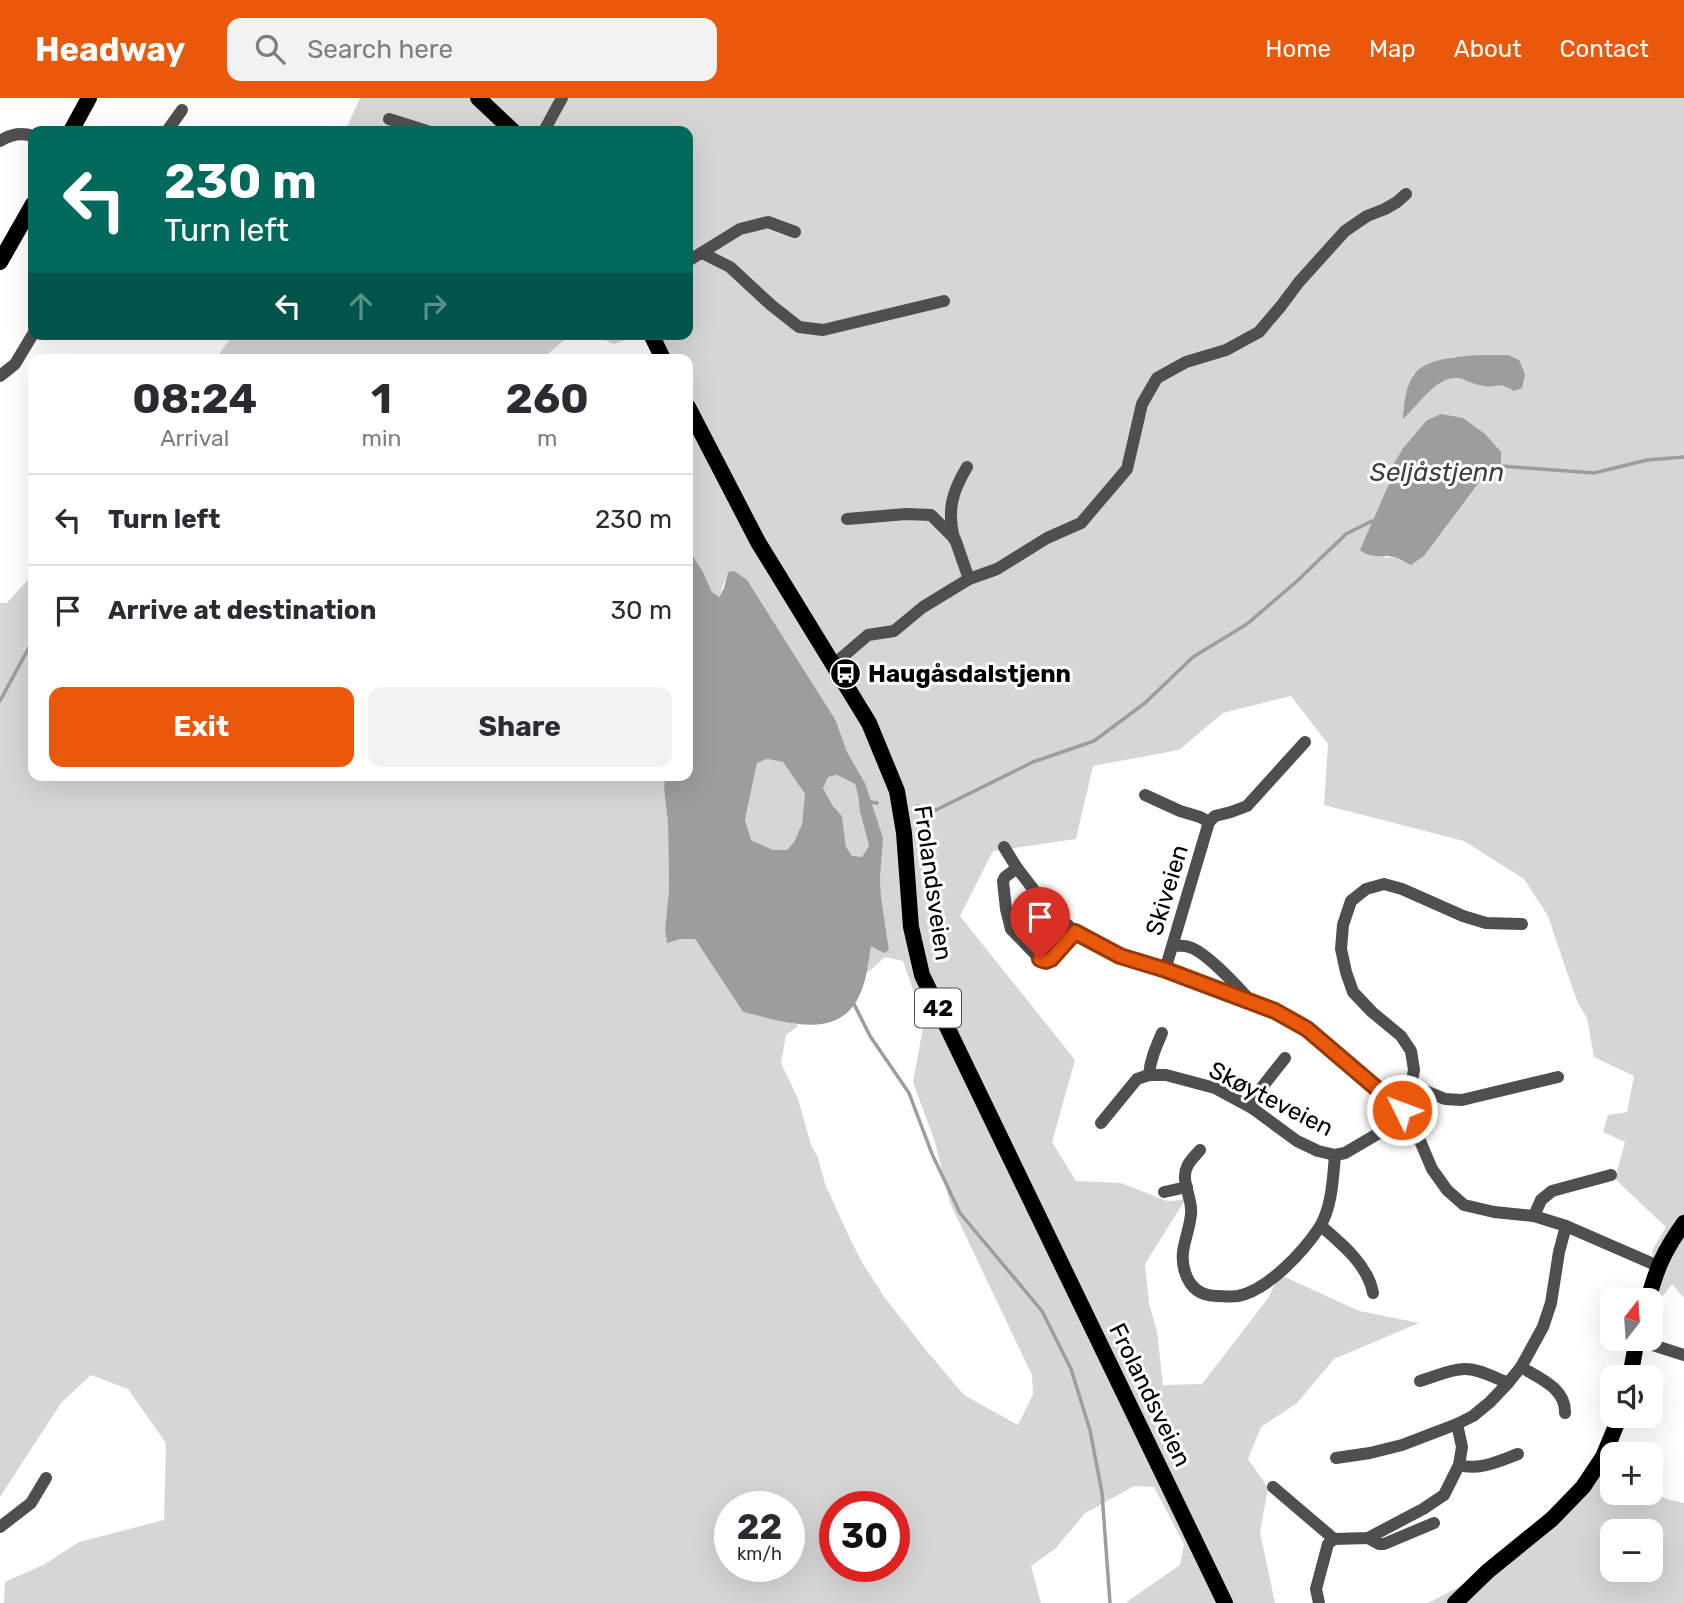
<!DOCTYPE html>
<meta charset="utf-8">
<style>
body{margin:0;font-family:Rubik,sans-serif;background:#f2f2f3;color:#2b2b33;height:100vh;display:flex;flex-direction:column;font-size:26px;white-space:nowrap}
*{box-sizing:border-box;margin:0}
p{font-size:23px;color:#7c7c81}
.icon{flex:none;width:38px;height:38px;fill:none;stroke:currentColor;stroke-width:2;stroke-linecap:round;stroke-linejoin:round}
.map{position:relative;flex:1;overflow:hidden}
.side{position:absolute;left:28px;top:256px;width:665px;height:427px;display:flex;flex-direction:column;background:#fff;border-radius:14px;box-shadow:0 7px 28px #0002}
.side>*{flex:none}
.hud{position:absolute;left:28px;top:28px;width:665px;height:214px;border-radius:14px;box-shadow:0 7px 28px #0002;background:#00695c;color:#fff;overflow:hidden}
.needle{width:46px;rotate:17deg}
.buttons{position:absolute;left:1600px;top:1190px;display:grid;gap:14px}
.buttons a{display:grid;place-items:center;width:63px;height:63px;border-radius:14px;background:#fff;box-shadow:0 7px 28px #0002;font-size:35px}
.speed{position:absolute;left:714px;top:1393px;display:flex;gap:14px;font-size:35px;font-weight:700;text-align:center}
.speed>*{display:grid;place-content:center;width:91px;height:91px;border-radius:50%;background:#fff;box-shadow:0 7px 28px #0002;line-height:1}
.speed small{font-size:18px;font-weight:400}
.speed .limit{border:10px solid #d22;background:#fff;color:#111}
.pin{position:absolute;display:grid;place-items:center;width:60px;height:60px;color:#fff;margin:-72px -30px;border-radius:50% 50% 50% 0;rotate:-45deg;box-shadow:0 0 7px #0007}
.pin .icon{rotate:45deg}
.me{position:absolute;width:77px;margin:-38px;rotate:312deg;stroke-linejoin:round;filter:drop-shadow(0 0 5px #0008)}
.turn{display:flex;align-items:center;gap:24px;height:147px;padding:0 21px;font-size:32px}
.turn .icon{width:91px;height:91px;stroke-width:2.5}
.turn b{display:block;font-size:49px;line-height:60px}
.lanes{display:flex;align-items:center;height:66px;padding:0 21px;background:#0003;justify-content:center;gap:35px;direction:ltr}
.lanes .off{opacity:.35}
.eta{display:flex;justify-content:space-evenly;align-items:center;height:119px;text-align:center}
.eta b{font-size:42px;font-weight:700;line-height:49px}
.button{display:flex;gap:14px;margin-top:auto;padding:14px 21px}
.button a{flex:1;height:80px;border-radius:14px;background:#ea580c;color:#fff;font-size:28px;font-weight:700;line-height:80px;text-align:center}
.button a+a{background:#f2f2f3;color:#2b2b33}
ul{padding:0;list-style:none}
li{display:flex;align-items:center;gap:21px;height:91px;padding:0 21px;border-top:2px solid #e1e1e2}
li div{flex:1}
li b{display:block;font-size:26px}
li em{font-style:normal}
header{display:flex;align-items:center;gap:42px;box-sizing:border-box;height:98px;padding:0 35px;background:#ea580c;color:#fff}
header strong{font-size:33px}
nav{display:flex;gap:38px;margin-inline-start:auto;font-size:24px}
.search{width:490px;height:63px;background:#f2f2f3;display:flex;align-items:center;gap:18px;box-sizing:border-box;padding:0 24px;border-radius:14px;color:#7c7c81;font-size:26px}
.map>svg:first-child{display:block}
.green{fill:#d6d6d6;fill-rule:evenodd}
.water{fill:#9d9d9d;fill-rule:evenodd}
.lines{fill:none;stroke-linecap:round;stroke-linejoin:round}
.stream{stroke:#9d9d9d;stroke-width:3.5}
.minor{stroke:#4f4f4f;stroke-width:12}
.major{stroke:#000;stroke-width:16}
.route-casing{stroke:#983908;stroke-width:18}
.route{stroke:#ea580c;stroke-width:12}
.labels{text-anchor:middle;stroke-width:6;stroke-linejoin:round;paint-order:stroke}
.shield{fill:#fff;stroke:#4c4c4c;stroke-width:2}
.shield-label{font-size:23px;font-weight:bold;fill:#000}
.poi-label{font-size:24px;font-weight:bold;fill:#000;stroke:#fff;text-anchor:start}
.street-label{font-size:24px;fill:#000;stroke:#fff}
.water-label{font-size:26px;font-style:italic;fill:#3e3e3e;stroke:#fff}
</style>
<header>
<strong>Headway</strong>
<div class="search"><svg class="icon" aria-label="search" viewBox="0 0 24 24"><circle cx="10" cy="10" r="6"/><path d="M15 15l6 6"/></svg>Search here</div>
<nav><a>Home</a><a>Map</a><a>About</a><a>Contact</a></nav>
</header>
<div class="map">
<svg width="1684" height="1505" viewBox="0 0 1684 1505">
<rect width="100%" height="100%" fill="#fff"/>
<g class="green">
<path d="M360 0H1684V1200L1672 1186 1652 1212 1650 1220 1649 1183 1653 1151 1666 1129 1615 1081 1625 1044 1603 1034 1608 1017 1627 1014 1634 978 1594 959 1587 920 1578 905 1571 886 1548 818 1524 781 1464 743 1324 707 1328 646 1291 598 1223 615 1179 652 1093 668 1076 741 993 753 960 818 1075 962 1052 1044 1076 1083 1121 1085 1167 1103 1185 1102 1145 1166 1149 1205 1157 1234 1163 1287 1202 1286 1269 1199 1278 1178H1283L1359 1213 1419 1225 1334 1261 1297 1305 1261 1329 1248 1361 1268 1390 1260 1434 1275 1505H1127L1128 1503 1180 1467 1184 1446 1154 1389 1134 1388 1084 1416 1056 1450 1031 1468 1041 1505H4L5 1484 45 1466 79 1444 164 1422 166 1345 128 1291 91 1277 61 1305 0 1399V505H7L33 476V677H665L664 690 668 725 669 792 665 832 667 844 682 841H695L743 914 799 927 786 937 781 965 798 1001 811 1047 818 1060 825 1086 851 1143 863 1166 885 1200 925 1251 964 1297 1018 1327 1033 1296 1032 1277 950 1105 935 1044 913 984 924 924 903 863 885 859 866 876 871 848 889 851 881 799 880 779 870 704 865 685 847 654 836 623 728 474 719 499 712 494 703 474 688 450V261H659L648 236H688V33H345ZM1455 258 1503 286C1496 287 1488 289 1481 288 1473 286 1464 280 1455 280 1432 282 1419 307 1404 320L1413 276 1425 268ZM1441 316 1495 369 1486 375 1424 458 1411 467 1393 459 1385 460 1389 386 1392 369 1403 350 1427 322ZM730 1409H789V1468H730ZM835 1409H894V1468H835Z"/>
<path d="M234 236H576L563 243 542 261H215Z"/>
<path d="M589 236H641L614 246Z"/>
<path d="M767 661 783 664 805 696 802 726 794 744 787 752H773L751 742 745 723 757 665Z"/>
<path d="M837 677 855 686 858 697 860 714 869 748 862 760 852 758 846 750 842 718 833 708 823 690 828 679Z"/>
<path d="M1625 1318 1616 1356H1612L1610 1369 1612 1395 1650 1394 1670 1402 1684 1405V1505H1428L1480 1478 1606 1359ZM1612 1433H1650V1472H1612Z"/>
</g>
<g class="water">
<path d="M1508 257 1519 262 1525 276 1522 290 1514 293C1496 282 1498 291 1483 288 1473 287 1465 280 1455 280 1434 281 1418 308 1403 321 1404 307 1405 291 1413 278 1427 255 1484 257 1508 257Z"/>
<path d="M1441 316 1463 320 1485 336 1501 354V368L1486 375 1424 458 1411 467C1406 465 1400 461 1394 459 1381 456 1373 462 1360 452L1389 386 1392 369 1403 350 1427 322Z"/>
<path d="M688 450 703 474 712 494 719 499 724 490 728 474 734 473 747 482 836 623 847 654 865 685 883 740 880 779 881 799 889 852 884 855 871 848C868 864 867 881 860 896 839 945 782 923 743 914L695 841H681L667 845 665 832 669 792 668 725 664 690 665 677H688ZM767 661 783 664 805 696 802 726 794 744 787 752H773L751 742 745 722 757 665ZM837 677 855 686 858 697 860 714 869 748 862 759 852 758 846 749 842 718 833 708 823 690 828 679Z"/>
</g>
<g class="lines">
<g class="stream">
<path d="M1501 368 1594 375 1647 362 1684 359"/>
<path d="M0 603 33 542"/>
<path d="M870 704 877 705"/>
<path d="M917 708 936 712 1033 664 1094 643 1145 605 1193 559 1247 526 1296 484 1346 436 1372 423"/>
<path d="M854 906 870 938 909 995 932 1056 960 1115 1042 1213 1071 1271 1090 1332 1102 1395 1110 1505"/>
</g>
<g class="minor">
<path d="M389 21 427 33"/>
<path d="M167 33 182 12"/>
<path d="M544 33 562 0"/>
<path d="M0 43C11 36 21 34 33 38"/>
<path d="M702 155 730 169 771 207 799 229 823 232 944 203"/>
<path d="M688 163 740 131 768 124 795 134"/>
<path d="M0 278 15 266 33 236"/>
<path d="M847 421 906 416 931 417 955 441 969 481"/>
<path d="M954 441C947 412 952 394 967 369"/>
<path d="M833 567 868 537 894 533 923 509 969 481 997 471 1047 440 1081 425 1127 371 1142 306 1157 280 1186 264 1226 252 1259 234 1281 208 1299 184 1345 133 1367 118 1385 111 1397 104 1406 96"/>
<path d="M1145 697 1180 713 1200 719 1209 724"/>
<path d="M1004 749 1017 770 1043 804 1075 834 1120 858 1165 872 1275 913 1307 931 1402 1012 1415 1031 1432 1071 1447 1092 1464 1107 1494 1114 1534 1118 1566 1128 1658 1168"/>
<path d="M1017 770 1005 779 1003 783 1006 811 1011 831 1040 861 1046 863 1051 861 1075 834"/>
<path d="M1173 848C1178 848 1184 847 1189 849 1205 853 1236 887 1248 900"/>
<path d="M1165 872 1209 724 1215 718 1231 714 1247 708 1305 644"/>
<path d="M1149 977C1150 962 1156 949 1162 935"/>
<path d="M1411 987 1445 1001 1462 1002 1558 979"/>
<path d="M1252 1010 1259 993 1285 960"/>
<path d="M1101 1025 1137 981 1149 977H1166L1215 990 1252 1010 1297 1043 1318 1053 1335 1057 1345 1055 1391 1028 1402 1012 1411 987 1414 972 1411 953 1401 938 1372 914 1353 894 1346 874 1341 851 1343 827 1351 803 1366 791 1384 786 1402 791 1463 818 1486 825 1522 826"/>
<path d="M1200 1052C1196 1057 1189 1063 1187 1069 1180 1083 1193 1101 1191 1116 1189 1138 1178 1152 1185 1174 1190 1190 1201 1198 1217 1198 1223 1198 1232 1199 1238 1198 1268 1192 1303 1154 1319 1130 1332 1110 1333 1080 1335 1057"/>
<path d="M1164 1094 1187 1089"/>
<path d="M1534 1118 1541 1102 1552 1093 1611 1077"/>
<path d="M1321 1128C1341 1145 1368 1167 1373 1195"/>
<path d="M1637 1242 1684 1257"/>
<path d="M1521 1269C1539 1280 1566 1290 1565 1315"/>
<path d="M1420 1283C1434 1279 1450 1271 1465 1271 1480 1271 1495 1280 1508 1285"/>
<path d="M1336 1360 1370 1355 1402 1347 1457 1326 1473 1318 1490 1304 1508 1285 1521 1269 1543 1229 1551 1205 1559 1154 1566 1128"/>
<path d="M1459 1367C1479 1373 1499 1363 1518 1356"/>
<path d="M1273 1389 1334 1441"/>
<path d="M0 1429 31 1405 46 1380"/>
<path d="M1368 1440 1379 1446H1384L1434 1425"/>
<path d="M1319 1505 1316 1491 1328 1446 1334 1441 1368 1440 1423 1411 1444 1397 1459 1367 1462 1349 1457 1326"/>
</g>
<g class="major">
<path d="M478 0 513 33"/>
<path d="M71 33 89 0"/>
<path d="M0 164 33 106"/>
<path d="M651 236 663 261"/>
<path d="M688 309 758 444 869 625 897 693 904 735 911 829 922 877 1225 1505"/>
<path d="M1648 1202C1657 1169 1664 1153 1684 1125"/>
<path d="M1630 1279 1637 1241"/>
<path d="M1455 1505 1488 1473 1552 1421 1583 1389 1603 1359 1620 1318"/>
</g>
</g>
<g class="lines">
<defs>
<path id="route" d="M1040 861 1046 863 1051 861 1075 834 1120 858 1166 872 1275 913 1307 931 1402 1012"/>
</defs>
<use href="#route" class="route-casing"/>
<use href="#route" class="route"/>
</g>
<defs>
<symbol id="bus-disc" viewBox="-11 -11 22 22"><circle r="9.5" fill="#000" stroke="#fff"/><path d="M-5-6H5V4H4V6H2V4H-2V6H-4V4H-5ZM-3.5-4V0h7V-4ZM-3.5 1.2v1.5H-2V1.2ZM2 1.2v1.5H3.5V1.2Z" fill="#fff"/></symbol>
</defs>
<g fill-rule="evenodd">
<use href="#bus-disc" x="828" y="558" width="35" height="35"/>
</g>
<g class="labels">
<rect class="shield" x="915" y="890.5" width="46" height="39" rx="5"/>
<g class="shield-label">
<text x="938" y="918">42</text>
</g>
<g class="poi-label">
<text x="868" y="584">Haugåsdalstjenn</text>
</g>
<g class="street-label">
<text transform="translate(933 785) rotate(82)" y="8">Frolandsveien</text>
<text transform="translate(1167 792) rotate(-73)" y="8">Skiveien</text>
<text transform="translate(1271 1001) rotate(27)" y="8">Skøyteveien</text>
<text transform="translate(1150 1297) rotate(64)" y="8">Frolandsveien</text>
</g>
<g class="water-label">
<text x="1437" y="383">Seljåstjenn</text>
</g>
</g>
</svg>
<div class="buttons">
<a><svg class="needle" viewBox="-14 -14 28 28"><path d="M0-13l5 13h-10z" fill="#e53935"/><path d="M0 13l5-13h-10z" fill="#7c7c81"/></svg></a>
<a><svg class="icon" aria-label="sound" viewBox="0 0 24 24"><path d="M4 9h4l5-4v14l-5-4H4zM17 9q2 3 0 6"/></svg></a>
<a>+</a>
<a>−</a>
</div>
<div class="speed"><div>22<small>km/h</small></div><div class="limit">30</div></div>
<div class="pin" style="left:1040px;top:861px;background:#d93025"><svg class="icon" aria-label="arrive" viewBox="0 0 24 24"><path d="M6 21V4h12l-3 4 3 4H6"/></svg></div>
<svg class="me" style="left:1402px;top:1012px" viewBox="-20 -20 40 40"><circle r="17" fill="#ea580c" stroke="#fff" stroke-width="3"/><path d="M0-11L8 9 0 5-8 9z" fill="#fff"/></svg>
<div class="hud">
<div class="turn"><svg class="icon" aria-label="left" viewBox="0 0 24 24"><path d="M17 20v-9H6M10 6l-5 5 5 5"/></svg><div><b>230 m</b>Turn left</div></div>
<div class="lanes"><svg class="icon" aria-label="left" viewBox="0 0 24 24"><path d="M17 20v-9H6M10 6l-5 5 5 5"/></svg><svg class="icon off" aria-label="ahead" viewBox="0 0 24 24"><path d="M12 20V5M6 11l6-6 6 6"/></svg><svg class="icon off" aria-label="right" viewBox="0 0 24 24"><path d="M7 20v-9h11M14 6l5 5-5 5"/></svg></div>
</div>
<section class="side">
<div class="eta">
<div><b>08:24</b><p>Arrival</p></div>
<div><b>1</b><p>min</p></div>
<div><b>260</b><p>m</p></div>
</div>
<ul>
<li><svg class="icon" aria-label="left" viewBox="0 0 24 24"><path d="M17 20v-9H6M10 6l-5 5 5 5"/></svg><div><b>Turn left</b></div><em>230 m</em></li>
<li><svg class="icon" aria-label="arrive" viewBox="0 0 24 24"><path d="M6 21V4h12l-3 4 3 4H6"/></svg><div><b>Arrive at destination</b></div><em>30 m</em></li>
</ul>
<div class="button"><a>Exit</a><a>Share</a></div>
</section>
</div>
